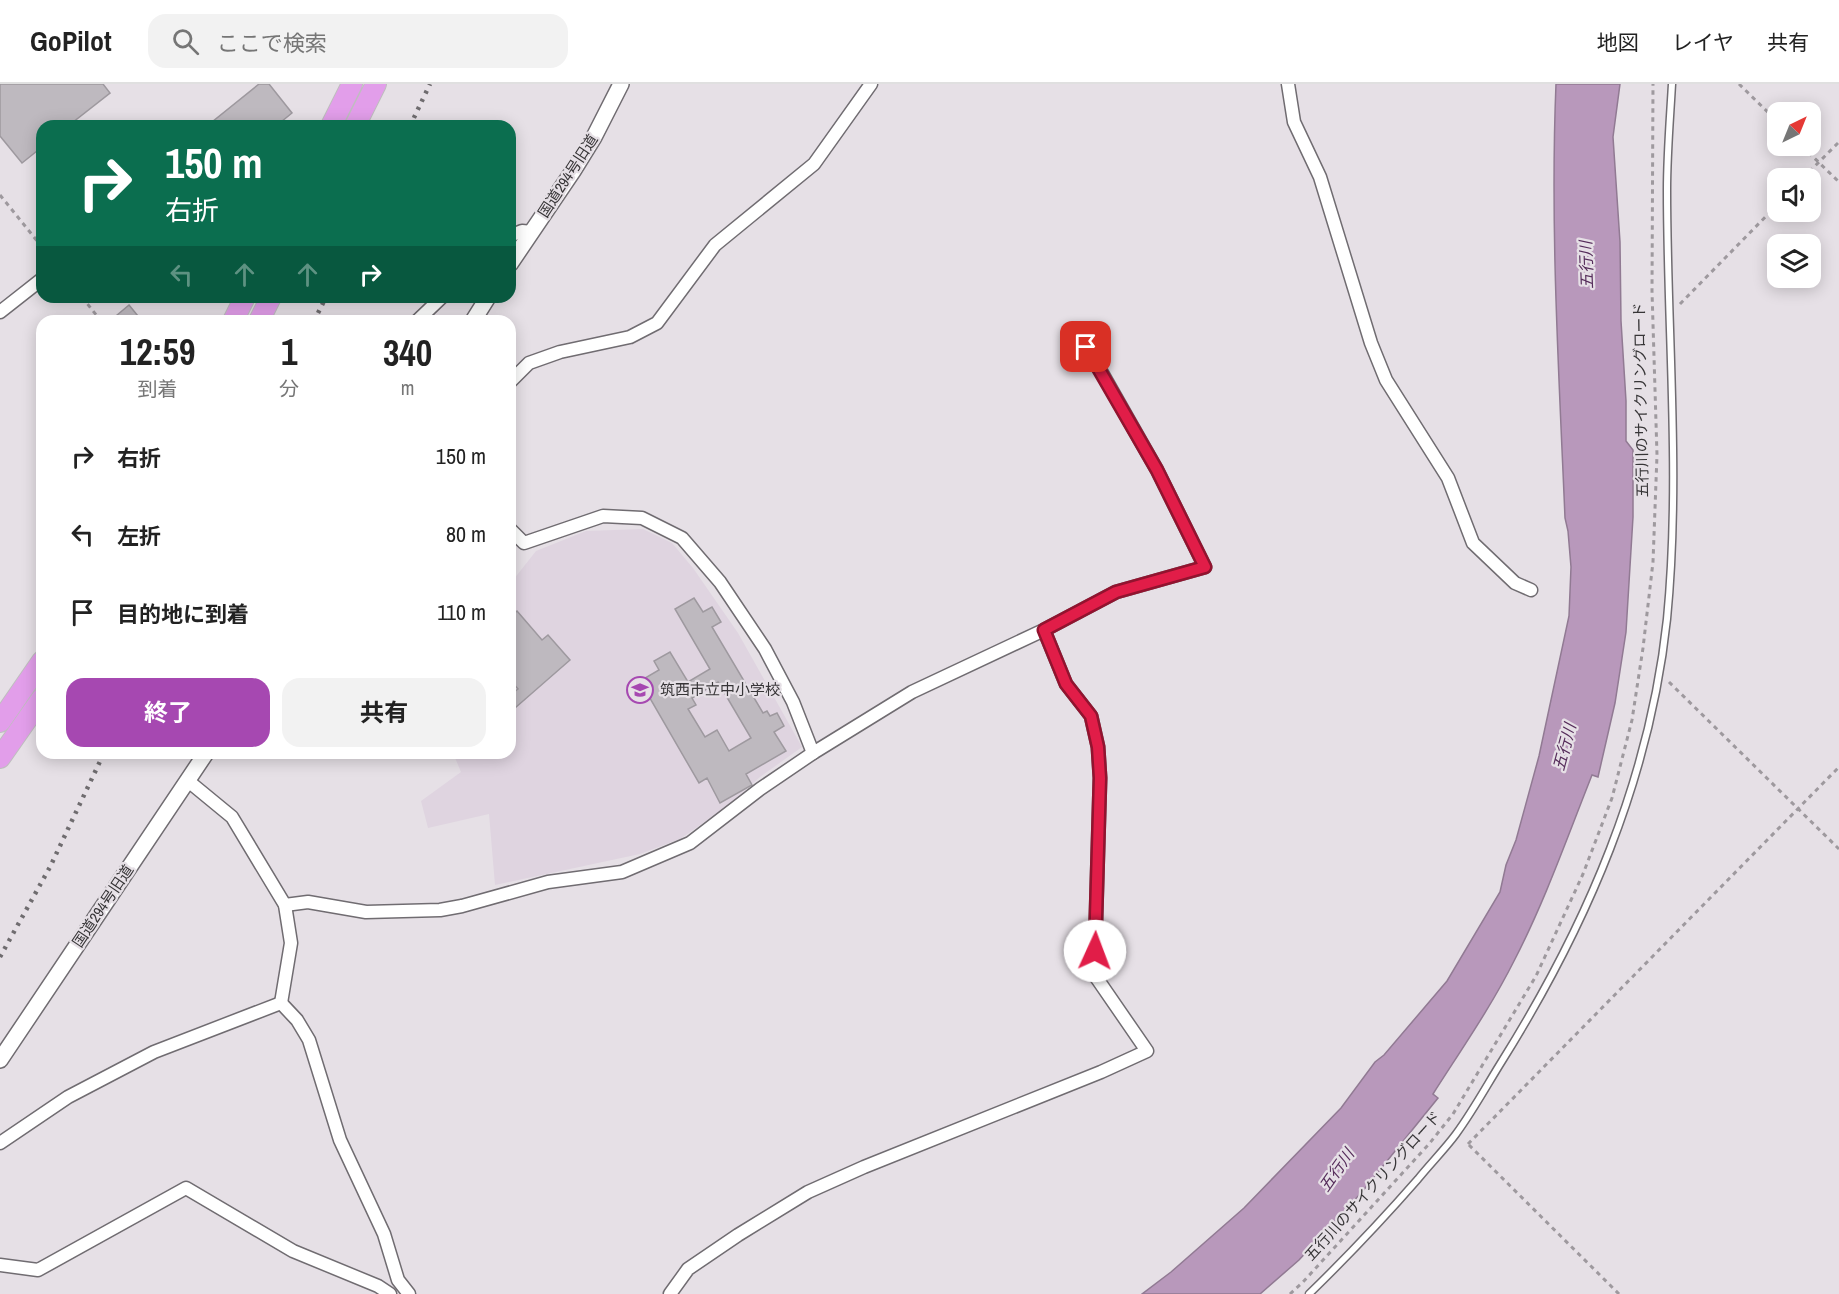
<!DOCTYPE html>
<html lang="ja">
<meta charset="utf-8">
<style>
body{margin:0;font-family:"Archivo Narrow","Noto Sans JP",sans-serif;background:#f2f2f2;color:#222;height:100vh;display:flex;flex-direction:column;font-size:22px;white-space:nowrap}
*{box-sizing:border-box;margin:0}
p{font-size:20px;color:#767676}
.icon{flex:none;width:33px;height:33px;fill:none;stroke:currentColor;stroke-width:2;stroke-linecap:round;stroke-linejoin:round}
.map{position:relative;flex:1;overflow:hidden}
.panel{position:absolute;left:36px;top:231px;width:480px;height:444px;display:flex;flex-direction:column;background:#fff;border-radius:18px;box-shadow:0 3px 15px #0003}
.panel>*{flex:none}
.top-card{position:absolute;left:36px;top:36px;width:480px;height:183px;border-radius:18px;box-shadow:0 3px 15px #0003;background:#0b6e4f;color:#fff;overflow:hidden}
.needle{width:39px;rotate:43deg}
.controls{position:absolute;left:1767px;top:18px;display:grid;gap:12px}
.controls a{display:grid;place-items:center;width:54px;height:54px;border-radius:12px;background:#fff;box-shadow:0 3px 15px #0003;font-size:30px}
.pin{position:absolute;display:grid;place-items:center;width:51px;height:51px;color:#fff;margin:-26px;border-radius:12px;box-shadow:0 3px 9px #0006}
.me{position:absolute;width:66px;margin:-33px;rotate:2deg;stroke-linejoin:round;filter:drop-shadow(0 0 4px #0008)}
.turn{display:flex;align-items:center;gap:21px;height:126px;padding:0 30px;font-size:27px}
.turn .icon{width:78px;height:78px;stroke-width:2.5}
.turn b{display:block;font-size:42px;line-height:51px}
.lanes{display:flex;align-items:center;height:57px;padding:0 30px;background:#0003;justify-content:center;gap:30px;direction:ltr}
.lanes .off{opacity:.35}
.eta{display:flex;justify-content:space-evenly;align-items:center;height:102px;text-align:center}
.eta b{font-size:36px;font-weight:700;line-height:42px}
.cta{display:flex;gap:12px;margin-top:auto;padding:12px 30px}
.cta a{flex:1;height:69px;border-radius:18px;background:#a648b1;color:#fff;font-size:24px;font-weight:700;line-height:69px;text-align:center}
.cta a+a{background:#f2f2f2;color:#222}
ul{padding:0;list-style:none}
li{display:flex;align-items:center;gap:18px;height:78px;padding:0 30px}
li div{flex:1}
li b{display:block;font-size:22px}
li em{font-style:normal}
header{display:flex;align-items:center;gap:36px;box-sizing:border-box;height:84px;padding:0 30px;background:#fff;border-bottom:2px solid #e0e0e0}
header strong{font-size:28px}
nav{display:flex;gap:33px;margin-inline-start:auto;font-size:21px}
.search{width:420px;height:54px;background:#f2f2f2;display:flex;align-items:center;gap:15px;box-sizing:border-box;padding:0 21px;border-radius:18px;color:#767676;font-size:22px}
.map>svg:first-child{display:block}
.built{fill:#dfd4e0}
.water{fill:#b898bb;stroke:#917a93;stroke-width:1.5}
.building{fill:#beb9bf;stroke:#9e999f;stroke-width:1.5;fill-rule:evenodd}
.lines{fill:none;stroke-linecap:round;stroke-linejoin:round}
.service-casing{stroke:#706c71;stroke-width:9}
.minor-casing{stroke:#706c71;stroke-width:15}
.tertiary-casing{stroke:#706c71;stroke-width:18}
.trunk-casing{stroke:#bfbebf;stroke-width:22}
.path{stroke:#9e999e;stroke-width:3;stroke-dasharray:4.5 4.5;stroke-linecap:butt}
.service{stroke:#fff;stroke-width:6}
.minor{stroke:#fff;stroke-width:12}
.tertiary{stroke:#fff;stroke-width:15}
.trunk{stroke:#e29eea;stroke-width:20}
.rail{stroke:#6f6c6f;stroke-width:4.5;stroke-dasharray:3 6;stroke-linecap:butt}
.route-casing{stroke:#92132f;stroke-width:15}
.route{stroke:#e11d48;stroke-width:10}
.labels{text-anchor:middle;stroke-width:4.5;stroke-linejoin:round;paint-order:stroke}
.street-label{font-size:15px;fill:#373537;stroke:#e6e0e6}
.poi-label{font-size:15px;fill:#373537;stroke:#e6e0e6;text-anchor:start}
.water-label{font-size:16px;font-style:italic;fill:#562d5b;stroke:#e6e0e6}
</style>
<header>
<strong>GoPilot</strong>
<div class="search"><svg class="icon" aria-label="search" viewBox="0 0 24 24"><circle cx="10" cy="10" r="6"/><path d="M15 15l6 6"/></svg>ここで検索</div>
<nav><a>地図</a><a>レイヤ</a><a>共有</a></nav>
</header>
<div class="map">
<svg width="1839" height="1210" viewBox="0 0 1839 1210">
<rect width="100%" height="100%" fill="#e6e0e6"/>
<path class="built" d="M643 445 672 459 693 484 738 549 802 663 760 693 726 723 680 755 640 770 495 801 489 730 428 744 421 717 461 688 453 669H510V500L536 467 586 447Z"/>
<path class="water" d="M1556 0H1620L1613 53 1620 158 1621 237 1626 317V357L1633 366V433L1626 548 1615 619 1598 693 1592 691C1567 754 1545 817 1514 877 1491 923 1461 966 1433 1010L1438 1014 1362 1108 1299 1176 1260 1210H1142L1171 1188 1244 1124 1341 1024 1375 978 1384 971 1447 897 1500 808 1506 781 1516 756 1539 672 1569 532 1571 483 1568 447 1565 434C1559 289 1550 145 1556 0Z"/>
<g class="building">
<path d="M0 0H103L110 9 68 42H42V63L22 79 0 52Z"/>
<path d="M259 0H269L292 29 276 42H207Z"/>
<path d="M129 221 142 237H110Z"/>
<path d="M694 514 703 528 712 523 721 538 712 543 763 629 767 627 770 632 777 629 784 642 774 648 786 667 746 690 752 701 720 719 707 694 699 699 640 597 659 586 654 577 670 568 688 598 710 585 675 525ZM718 598 751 654 729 667 717 646 705 653 688 625 696 621 692 614Z"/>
<path d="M517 527 542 556 548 551 570 576 515 624 510 618V611L518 605 510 596V533Z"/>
</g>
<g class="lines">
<defs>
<path id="service" d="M1309 1210C1347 1173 1383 1135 1418 1095 1430 1080 1445 1065 1456 1050 1473 1027 1487 1001 1502 977 1587 841 1650 695 1667 535 1681 392 1667 249 1667 106 1667 70 1670 35 1672 0"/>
<g id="minor">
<path d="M1288 0 1294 38 1320 93 1371 259 1386 296 1448 394 1473 459 1515 499 1531 506"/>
<path d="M510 152 522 147 532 148"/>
<path d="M0 228 42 195"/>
<path d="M417 237 442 213"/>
<path d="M510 298 529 279 560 268 630 253 657 239 715 161 814 80 871 0"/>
<path d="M510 445 524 459 603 432 642 434 682 454 720 498 765 565 793 618 813 669"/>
<path d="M187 696 232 733 285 821 291 859 281 919"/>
<path d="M285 821 308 818 366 828 440 826 462 822 548 798 622 788 690 759 760 705 813 669 912 608 1044 546 1116 508 1205 483 1157 386 1098 282 1074 245"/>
<path d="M281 919 297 936 309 956 340 1056 384 1150 398 1196 409 1210"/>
<path d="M0 1059 68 1013 154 968 281 919"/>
<path d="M0 1181 38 1186 186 1104 293 1167 378 1202 390 1210"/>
<path d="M670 1210 688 1185 738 1151 808 1108 864 1083 1101 988 1147 967 1096 893 1095 867 1100 694 1098 663 1091 632 1066 600 1044 546"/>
</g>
<g id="tertiary">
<path d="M510 180 573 87 594 53 621 0"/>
<path d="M473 237 488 213"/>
<path d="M0 976 206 669"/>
</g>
<g id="trunk">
<path d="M331 42 352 0"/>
<path d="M355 42 376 0"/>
<path d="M233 237 245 213"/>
<path d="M259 237 271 213"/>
<path d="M0 638 42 577"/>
<path d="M0 674 42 614"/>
</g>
</defs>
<use href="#service" class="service-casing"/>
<use href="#minor" class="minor-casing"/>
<use href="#tertiary" class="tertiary-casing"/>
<use href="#trunk" class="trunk-casing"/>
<g class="path">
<path d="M1739 0 1778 38"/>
<path d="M1802 62 1839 98"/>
<path d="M1803 94 1839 58"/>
<path d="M0 111 42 163"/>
<path d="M82 213 101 237"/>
<path d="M1680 220 1778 120"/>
<path d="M1669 598 1839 765"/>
<path d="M1468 1060 1839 683"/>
<path d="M1469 1061 1619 1210"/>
<path d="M1290 1210 1303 1198 1429 1060 1453 1030 1536 892 1583 790 1612 714 1632 636 1643 564 1653 478 1657 371 1652 207 1653 0"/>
</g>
<use href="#service" class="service"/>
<use href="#minor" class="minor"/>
<use href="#tertiary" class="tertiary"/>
<use href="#trunk" class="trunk"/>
<g class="rail">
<path d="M410 42 430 0"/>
<path d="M314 237 326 213"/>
<path d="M0 873 50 783 104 669"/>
</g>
</g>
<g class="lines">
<defs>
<path id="route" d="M1086 263 1157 386 1205 483 1116 508 1044 546 1066 600 1091 632 1098 663 1100 694 1095 867"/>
</defs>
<use href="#route" class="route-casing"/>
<use href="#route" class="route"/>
</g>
<defs>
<symbol id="school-ring" viewBox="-11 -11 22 22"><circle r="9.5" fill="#e6e0e6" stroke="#a648b1" stroke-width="1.5"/><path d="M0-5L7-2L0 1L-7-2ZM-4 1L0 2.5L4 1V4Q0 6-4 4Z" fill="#a648b1"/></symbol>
</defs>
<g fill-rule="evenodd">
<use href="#school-ring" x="625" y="591" width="30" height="30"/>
</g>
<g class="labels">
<g class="street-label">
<text transform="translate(568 92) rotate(-57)" y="5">国道294号旧道</text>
<text transform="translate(1641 316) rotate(-91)" y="5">五行川のサイクリングロード</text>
<text transform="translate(103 822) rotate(-56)" y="5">国道294号旧道</text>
<text transform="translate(1373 1102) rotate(-48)" y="5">五行川のサイクリングロード</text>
</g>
<g class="poi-label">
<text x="660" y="611">筑西市立中小学校</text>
</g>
<g class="water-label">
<text transform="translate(1586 181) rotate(-92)" y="6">五行川</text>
<text transform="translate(1564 663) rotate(-75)" y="6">五行川</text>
<text transform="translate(1336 1086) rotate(-55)" y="6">五行川</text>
</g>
</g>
</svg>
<div class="controls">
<a><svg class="needle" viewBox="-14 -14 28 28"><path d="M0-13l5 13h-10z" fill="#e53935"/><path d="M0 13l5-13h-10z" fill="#767676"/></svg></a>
<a><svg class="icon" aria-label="sound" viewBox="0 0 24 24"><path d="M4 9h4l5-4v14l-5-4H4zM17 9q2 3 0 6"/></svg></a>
<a><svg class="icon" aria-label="layers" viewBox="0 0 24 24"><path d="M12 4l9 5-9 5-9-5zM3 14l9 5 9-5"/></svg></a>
</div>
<div class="pin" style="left:1086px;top:263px;background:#d93025"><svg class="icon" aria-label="arrive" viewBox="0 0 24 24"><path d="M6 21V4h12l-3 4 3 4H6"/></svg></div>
<svg class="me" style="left:1095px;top:867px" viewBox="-20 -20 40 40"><circle r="19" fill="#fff"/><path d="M0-13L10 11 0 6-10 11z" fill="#e11d48"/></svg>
<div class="top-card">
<div class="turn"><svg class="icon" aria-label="right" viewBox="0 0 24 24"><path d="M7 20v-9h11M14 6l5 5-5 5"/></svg><div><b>150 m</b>右折</div></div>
<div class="lanes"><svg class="icon off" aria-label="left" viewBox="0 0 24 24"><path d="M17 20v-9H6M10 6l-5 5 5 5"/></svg><svg class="icon off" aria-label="ahead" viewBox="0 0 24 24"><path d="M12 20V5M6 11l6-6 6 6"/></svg><svg class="icon off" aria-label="ahead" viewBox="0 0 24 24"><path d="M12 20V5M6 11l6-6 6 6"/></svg><svg class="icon" aria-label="right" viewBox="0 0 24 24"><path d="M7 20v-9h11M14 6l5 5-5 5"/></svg></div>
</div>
<section class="panel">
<div class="eta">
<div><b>12:59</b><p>到着</p></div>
<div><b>1</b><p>分</p></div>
<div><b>340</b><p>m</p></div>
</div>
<ul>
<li><svg class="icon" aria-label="right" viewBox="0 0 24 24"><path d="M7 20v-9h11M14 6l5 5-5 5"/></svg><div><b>右折</b></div><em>150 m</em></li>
<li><svg class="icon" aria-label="left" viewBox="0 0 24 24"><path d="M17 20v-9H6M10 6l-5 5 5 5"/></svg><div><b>左折</b></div><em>80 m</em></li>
<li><svg class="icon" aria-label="arrive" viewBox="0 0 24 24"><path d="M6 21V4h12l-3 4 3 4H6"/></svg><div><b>目的地に到着</b></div><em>110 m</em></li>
</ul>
<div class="cta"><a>終了</a><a>共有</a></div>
</section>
</div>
